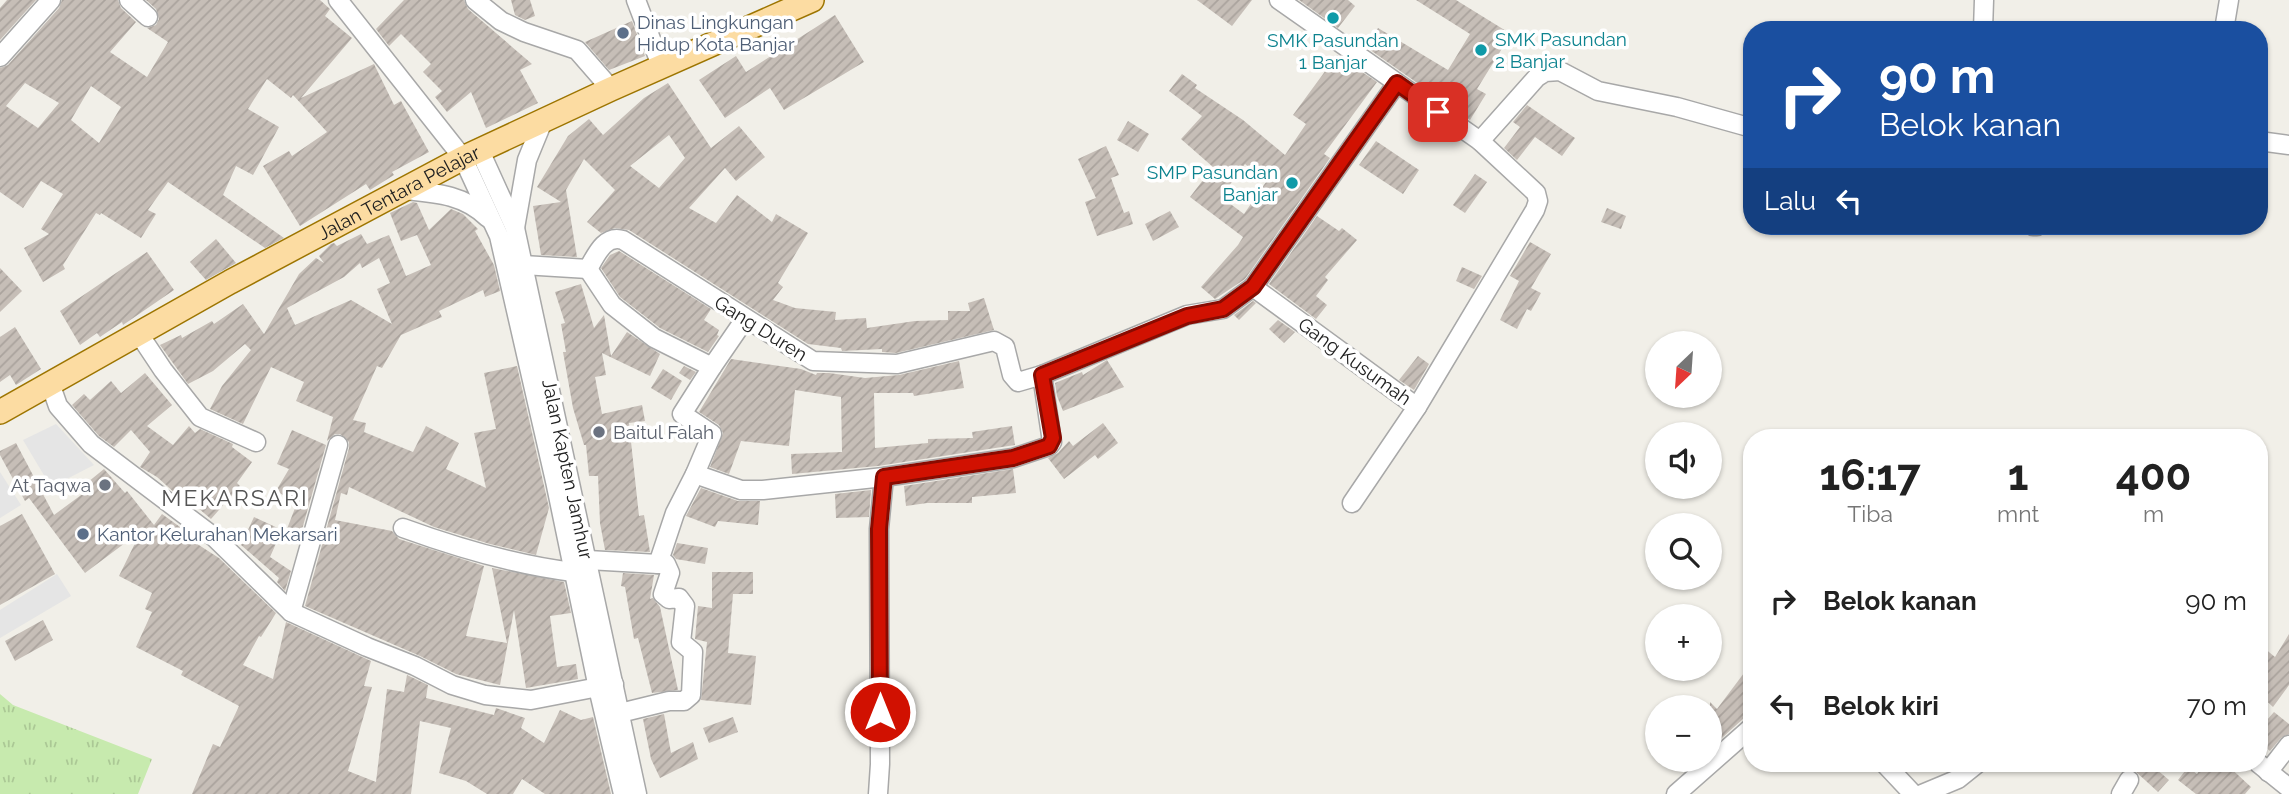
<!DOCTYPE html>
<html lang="id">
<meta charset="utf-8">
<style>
body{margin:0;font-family:Raleway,sans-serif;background:#f2f2f2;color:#222;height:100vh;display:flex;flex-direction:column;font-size:26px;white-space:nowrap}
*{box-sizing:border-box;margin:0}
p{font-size:23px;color:#767676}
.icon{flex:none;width:38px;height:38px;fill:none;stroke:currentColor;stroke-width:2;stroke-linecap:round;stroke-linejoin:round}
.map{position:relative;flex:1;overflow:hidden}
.sheet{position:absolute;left:1743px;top:429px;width:525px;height:343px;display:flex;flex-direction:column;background:#fff;border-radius:28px;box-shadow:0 2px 5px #0004}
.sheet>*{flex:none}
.top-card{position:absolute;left:1743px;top:21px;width:525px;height:214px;border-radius:28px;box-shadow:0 2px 5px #0004;background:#1a4fa0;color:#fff;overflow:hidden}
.needle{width:46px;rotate:205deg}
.tools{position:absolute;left:1645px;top:331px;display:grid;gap:14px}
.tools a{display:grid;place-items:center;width:77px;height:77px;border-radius:50%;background:#fff;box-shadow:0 2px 5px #0004;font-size:35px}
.pin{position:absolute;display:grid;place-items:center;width:60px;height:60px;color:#fff;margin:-30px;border-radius:14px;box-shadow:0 4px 10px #0006}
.me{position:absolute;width:77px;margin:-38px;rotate:0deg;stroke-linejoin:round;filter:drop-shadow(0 0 5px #0008)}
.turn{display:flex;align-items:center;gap:24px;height:147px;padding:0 21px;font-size:32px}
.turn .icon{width:91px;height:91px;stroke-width:2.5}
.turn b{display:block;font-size:49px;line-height:60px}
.then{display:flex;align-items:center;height:66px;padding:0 21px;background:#0003;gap:14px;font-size:26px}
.eta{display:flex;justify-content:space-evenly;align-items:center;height:119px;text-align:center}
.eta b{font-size:42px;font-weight:700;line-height:49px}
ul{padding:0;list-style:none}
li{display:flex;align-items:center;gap:21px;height:105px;padding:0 21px}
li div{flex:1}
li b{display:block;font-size:26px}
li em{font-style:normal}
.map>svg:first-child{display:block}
.grass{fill:url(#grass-tufts)}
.parking{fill:#e5e5e5}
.building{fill:url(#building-hatch);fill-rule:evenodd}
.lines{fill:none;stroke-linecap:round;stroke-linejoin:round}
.minor-casing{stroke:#a8a8a8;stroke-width:21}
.major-casing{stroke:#9d7501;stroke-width:26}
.minor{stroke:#fff;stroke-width:18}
.major{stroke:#fcdca2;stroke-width:23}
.route-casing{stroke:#880b01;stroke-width:18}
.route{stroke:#d11101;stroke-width:12}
.culture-dot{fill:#0f9aa8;stroke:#fff;stroke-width:2.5}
.service-dot{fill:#5c6f8a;stroke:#fff;stroke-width:2.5}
.worship-dot{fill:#6b7280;stroke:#fff;stroke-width:2.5}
.labels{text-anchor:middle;stroke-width:7;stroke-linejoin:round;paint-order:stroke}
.service-label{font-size:19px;fill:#4e5e75;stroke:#fff;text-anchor:start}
.culture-label{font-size:19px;fill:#0d838f;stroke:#fff;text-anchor:start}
.street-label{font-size:19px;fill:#212121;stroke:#fff}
.worship-label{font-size:19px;fill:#5b616d;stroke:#fff;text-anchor:start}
.quarter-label{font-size:23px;letter-spacing:2px;fill:#545454;stroke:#fff}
</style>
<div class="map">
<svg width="2289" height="794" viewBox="0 0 2289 794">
<defs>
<pattern id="grass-tufts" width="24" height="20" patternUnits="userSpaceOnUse" patternTransform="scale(1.75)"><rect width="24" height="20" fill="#c7eaae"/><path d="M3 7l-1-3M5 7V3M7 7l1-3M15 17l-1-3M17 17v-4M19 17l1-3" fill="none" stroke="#abc895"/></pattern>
<pattern id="building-hatch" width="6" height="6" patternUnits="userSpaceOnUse" patternTransform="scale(1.75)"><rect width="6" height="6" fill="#c6beb7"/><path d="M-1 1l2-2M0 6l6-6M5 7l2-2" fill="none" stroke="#aaa39d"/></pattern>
</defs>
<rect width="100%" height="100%" fill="#f1efe8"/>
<path class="grass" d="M0 694 13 705 152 759 138 794H0Z"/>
<g class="parking">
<path d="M56 424 94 465 51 487 23 440Z"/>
<path d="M0 472 21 505 0 518Z"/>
<path d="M57 574 71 596 0 638V610Z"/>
</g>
<g class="building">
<path d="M7 0H36L0 40V8Z"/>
<path d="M62 0H118L121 8 136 22 110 52 147 77 168 42 147 28 156 25 159 19 156 9 146 0H320L330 9 325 16 352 38 301 98 374 64 394 105 401 101 429 152 392 172 394 175 370 190 366 184 300 226 263 166 289 151 292 156 327 132 293 95 291 98 267 79 248 109 279 127 253 175 236 166 223 195 284 238 265 248 168 182 148 210 156 214 141 238 101 213 100 215 96 213 63 265 65 269 43 282 24 248 49 234 41 229 63 194 41 181 23 208 0 192V68L8 65 59 8ZM25 83 59 103 38 128 6 106ZM91 86 121 107 99 143 71 120Z"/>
<path d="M404 0H464L468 9 532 64 520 70 538 103 486 128 471 92 447 112 435 97 442 91 423 72 431 64 401 34 389 46 376 29Z"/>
<path d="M511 0H530L535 16 525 20 515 15Z"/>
<path d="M1197 0H1252L1232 26Z"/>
<path d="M1299 0H1348L1355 6 1338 28Z"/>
<path d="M1416 0H1456L1511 34 1477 89 1486 94 1470 120 1366 47 1378 28 1448 70 1470 34Z"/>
<path d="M835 15 864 62 784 110 770 88 725 118 699 80 736 56 746 72Z"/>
<path d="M632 21 645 56 609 70 585 42Z"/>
<path d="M1337 55 1377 82 1324 154 1330 158 1245 279 1215 299 1201 287 1238 245 1243 237 1190 197 1213 167 1181 139 1202 116 1169 91 1182 74 1197 85 1195 88 1243 120 1285 155 1306 124 1293 115ZM1245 164 1266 182 1244 214 1221 197Z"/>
<path d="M668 83 711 148 739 126 765 157 736 181 725 168 689 208 716 223 737 195 772 222 776 214 808 233 778 283 783 287 773 300 795 308 836 312 835 320 866 318 867 328 915 321 948 320V311H970L968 303 984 298 994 330 896 353 882 352V349L842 351 841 348 808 344 629 230 615 228 601 233 587 222 615 190 584 159 566 190 577 257 541 255 533 206 561 202 537 187 568 136 589 119 603 135 644 98ZM669 135 685 158 659 188 630 166Z"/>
<path d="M1527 105 1575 138 1562 156 1535 137 1517 160 1504 148 1520 127 1513 122Z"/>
<path d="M1128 121 1149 134 1138 152 1117 140Z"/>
<path d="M1376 141 1419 170 1403 194 1359 165Z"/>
<path d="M1106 146 1119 175 1111 178 1124 213 1129 211 1133 224 1097 236 1085 202 1096 198 1078 159Z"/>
<path d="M1475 174 1487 182 1465 213 1453 205Z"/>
<path d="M413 202 417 203 429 230 451 209 463 214 478 229 475 231 494 265 500 291 485 297 483 290 439 311 442 317 401 335 382 368 377 366 353 420 366 423 364 432 413 452 426 426 459 443 446 469 486 488 474 433 496 429 484 373 517 366 549 508 536 555 490 544 434 527 349 487 347 495 341 493 335 520 392 531 399 539 484 566 466 636 507 643 492 568 564 582 571 613 550 616 557 667 576 664 578 679 526 688 514 610 500 685 456 674 420 656 305 606 349 448V442L340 434H335L327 441 333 417 296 401 304 382 271 367 243 424 210 409 222 386 251 350 245 344 213 371 188 384 160 345 181 335 182 338 212 321 214 324 243 304 264 334 299 274 316 258 324 263 319 256 331 244 334 243 337 246 361 234 367 244 389 235 406 276 431 265 417 235 401 241 390 213ZM379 258 390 283 377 289 392 324 351 300 295 325 287 308 344 277 360 263 362 268Z"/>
<path d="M1607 208 1626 216 1621 229 1601 222Z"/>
<path d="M1170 211 1179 227 1153 241 1145 224Z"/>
<path d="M1317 216 1339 231 1342 228 1357 240 1325 277 1328 280 1316 296 1327 305 1316 319 1269 284Z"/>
<path d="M216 239 236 263 206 280 190 262Z"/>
<path d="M1530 242 1551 254 1531 288 1541 293 1531 311 1527 309 1517 329 1500 320 1519 281 1510 276Z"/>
<path d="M619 251 711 309 704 320 719 330 717 335 719 336 708 352 660 328 620 297 601 268 610 255Z"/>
<path d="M147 252 174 290 123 325 122 322 100 337 97 333 80 345 60 311Z"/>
<path d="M1462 267 1482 276 1474 289 1456 281Z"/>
<path d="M0 268 22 291 0 312Z"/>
<path d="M581 284 594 328 604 315 611 356 627 332 660 354 650 376 602 353 606 375 595 377 602 414 642 405 645 421 629 423 639 516 644 515 650 552 605 550 600 523 598 476H589L586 445H584L573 408 563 352H566L561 324 565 323 555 292Z"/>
<path d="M1253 301 1256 303 1239 320 1234 315Z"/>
<path d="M1278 320 1295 332 1284 343 1269 329Z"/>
<path d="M15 327 41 369 16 385 10 375 0 382V337Z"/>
<path d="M1418 356 1429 364 1414 390 1399 380Z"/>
<path d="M731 359 801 369 816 375 817 373H829L865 378 899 375 959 361 964 388 914 396 913 393H874L875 448 928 443V439L973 438 972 432 1012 426 1015 445 878 466 792 474 791 454 842 452 841 397 795 390 789 446 741 441 729 474 710 467 723 433 719 425 699 412Z"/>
<path d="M1107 360 1124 387 1063 411 1057 396 1055 383 1082 372 1083 375Z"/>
<path d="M684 366 696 372 690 380 679 373Z"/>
<path d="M663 369 682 381 671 400 651 388Z"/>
<path d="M145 373 172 405 147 426 173 445 189 426 195 433 200 429 233 444 232 447 252 462 237 483 240 486 211 519 178 491 176 494 157 477 140 467 150 452 131 430 114 447 99 436 72 405 84 394 90 400 111 381 121 393Z"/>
<path d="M1103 423 1118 443 1098 459 1095 455 1064 479 1048 458 1058 453 1069 441 1073 446Z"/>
<path d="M292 430 326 445 299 540 285 534 297 503 276 491 289 469 277 464Z"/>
<path d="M16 443 54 515 92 487 88 482 104 469 125 493 127 491 154 525 162 514 180 527 177 531 219 558 276 613 261 637 259 636 243 665 273 679 286 622 371 661 364 686 372 687 348 771 376 782 387 689 404 692 407 675 428 685 426 698 494 715 496 708 525 718 521 728 544 743 560 710 581 720 593 717 611 794H545L522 779 513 794H487L466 781 439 773 451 728 420 721 411 794H192L213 744 220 747 239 706 181 675 183 671 136 647 152 612 145 609 152 593 119 576 141 531 85 573 29 498 25 501 0 455V451Z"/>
<path d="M1013 469 1016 493 972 497V503H927L906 506 904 486Z"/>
<path d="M701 488 738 501H760L758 525 718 521 715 527 686 516Z"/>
<path d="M871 490 869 517 836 518 835 494Z"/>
<path d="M22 514 55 574 0 605V526Z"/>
<path d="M254 517 282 530 270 557 291 571 285 591 277 582 279 578 241 545Z"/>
<path d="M677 543 708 548 705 564 676 559 673 555Z"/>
<path d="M712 572H753V594H733L728 653 756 656 751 705 701 700 707 642 695 639 698 606 712 608Z"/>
<path d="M623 573 654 575 650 599 653 598 660 607 678 690 652 693 638 638 634 639 625 587 621 586Z"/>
<path d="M43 620 53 640 15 661 5 641Z"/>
<path d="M2289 634V685L2273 707 2259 694V644L2275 657Z"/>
<path d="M1744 673 1752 680V716L1744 718 1713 746 1710 744V702L1717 709Z"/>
<path d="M2274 712 2289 724V734L2281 738 2270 751 2259 742V729Z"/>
<path d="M664 714 671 753 693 742 698 759 660 778 651 759 643 719Z"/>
<path d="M733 717 738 732 709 743 703 728Z"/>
<path d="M2140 763H2149L2169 780 2158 792 2134 770Z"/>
<path d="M2204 763H2225L2251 787 2245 794H2196L2178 780 2188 767 2197 774Z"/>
</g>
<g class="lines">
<defs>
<g id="minor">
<path d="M129 0 148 17"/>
<path d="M338 0 463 158 499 236 555 481 598 688 623 794"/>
<path d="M475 0 501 21 524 32 577 50 611 89"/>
<path d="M636 0 662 68"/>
<path d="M1279 0 1480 141 1536 193 1538 201 1535 210 1417 407 1253 287 1397 83"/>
<path d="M1983 30 1984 0"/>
<path d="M2224 30 2229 0"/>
<path d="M0 57 51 0"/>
<path d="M1480 141 1537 77 1545 72 1560 71 1598 91 1677 107 1752 128"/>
<path d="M2259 141 2289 145"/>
<path d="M480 151 515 228 637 794"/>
<path d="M405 190C437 193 465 195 488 218"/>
<path d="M2033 226H2037"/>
<path d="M515 228 527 160 543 121"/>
<path d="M523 265 588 269C596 255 605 234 623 240L813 361 897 364 994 341 1005 347 1012 375 1018 382 1042 375 1187 315 1223 309 1253 287"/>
<path d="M588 269 612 305 654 338 712 367 745 319"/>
<path d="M139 334 163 370 200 417 256 442"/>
<path d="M50 383 58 406 91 444 214 537 291 612 367 647 415 666 452 685 485 695 531 700 614 684"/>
<path d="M695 474 741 490H763L884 477 1013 458 1049 446 1052 442 1042 375"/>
<path d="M1352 503 1417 407"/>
<path d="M403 528C458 548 515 565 573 572"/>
<path d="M588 560 658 564"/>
<path d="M291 612 338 445"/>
<path d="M620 713 669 701H684L691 695 693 652 681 642 685 606 679 598 669 599 663 594 670 573 666 564H658L675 513 695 474 712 434 682 414 712 367"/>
<path d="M1884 763 1913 794"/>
<path d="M2258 763 2289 788"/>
<path d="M2268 772 2289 745"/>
<path d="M878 794 880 764 879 529 884 477"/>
<path d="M1676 794 1752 727"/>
<path d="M1922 794 1958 779 1978 763"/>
<path d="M2121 794 2129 780"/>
</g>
<g id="major">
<path id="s1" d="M0 412 230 282 463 158 611 89 812 0"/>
</g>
</defs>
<use href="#minor" class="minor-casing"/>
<use href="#major" class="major-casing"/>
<use href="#minor" class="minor"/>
<use href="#major" class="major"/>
</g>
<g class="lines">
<defs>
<path id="route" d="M880 712 879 529 884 477 1013 458 1049 446 1053 438 1042 375 1187 316 1223 309 1253 287 1397 83 1438 112"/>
</defs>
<use href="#route" class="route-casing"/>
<use href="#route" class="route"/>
</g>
<g class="culture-dot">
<circle cx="1333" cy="18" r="7"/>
<circle cx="1481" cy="50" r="7"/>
<circle cx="1292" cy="183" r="7"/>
</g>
<g class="service-dot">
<circle cx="623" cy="33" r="7"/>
<circle cx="83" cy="534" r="7"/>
</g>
<g class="worship-dot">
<circle cx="599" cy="432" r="7"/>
<circle cx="105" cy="485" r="7"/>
</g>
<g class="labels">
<g class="service-label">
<text x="637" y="29">Dinas Lingkungan<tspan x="637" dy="22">Hidup Kota Banjar</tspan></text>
<text x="97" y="541">Kantor Kelurahan Mekarsari</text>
</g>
<g class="culture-label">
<text x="1495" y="46">SMK Pasundan<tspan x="1495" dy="22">2 Banjar</tspan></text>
<text x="1333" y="47" text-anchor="middle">SMK Pasundan<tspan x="1333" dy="22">1 Banjar</tspan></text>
<text x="1278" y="179" text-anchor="end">SMP Pasundan<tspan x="1278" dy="22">Banjar</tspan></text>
</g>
<g class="street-label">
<text dy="7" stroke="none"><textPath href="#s1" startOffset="455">Jalan Tentara Pelajar</textPath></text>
<text transform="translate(761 328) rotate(32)" y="7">Gang Duren</text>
<text transform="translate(1355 361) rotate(36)" y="7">Gang Kusumah</text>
<text transform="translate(568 469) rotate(78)" y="7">Jalan Kapten Jamhur</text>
</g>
<g class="worship-label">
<text x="613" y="439">Baitul Falah</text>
<text x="91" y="492" text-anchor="end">At Taqwa</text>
</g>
<g class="quarter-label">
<text x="235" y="506">MEKARSARI</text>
</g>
</g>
</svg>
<div class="tools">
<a><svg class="needle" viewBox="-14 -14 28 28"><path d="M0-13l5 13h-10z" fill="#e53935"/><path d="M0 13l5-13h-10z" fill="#767676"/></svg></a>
<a><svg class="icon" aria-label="sound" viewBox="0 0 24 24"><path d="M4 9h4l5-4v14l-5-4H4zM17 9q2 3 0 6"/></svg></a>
<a><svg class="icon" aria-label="search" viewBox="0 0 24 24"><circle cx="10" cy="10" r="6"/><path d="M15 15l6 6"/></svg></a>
<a>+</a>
<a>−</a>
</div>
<div class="pin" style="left:1438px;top:112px;background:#d93025"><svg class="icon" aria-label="arrive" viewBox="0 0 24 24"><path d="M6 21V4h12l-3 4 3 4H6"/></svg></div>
<svg class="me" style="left:880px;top:712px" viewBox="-20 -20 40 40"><circle r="17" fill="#d11101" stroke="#fff" stroke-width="3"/><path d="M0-11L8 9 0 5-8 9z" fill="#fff"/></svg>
<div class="top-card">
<div class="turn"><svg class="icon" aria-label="right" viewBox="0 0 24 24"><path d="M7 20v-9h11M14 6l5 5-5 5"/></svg><div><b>90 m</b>Belok kanan</div></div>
<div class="then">Lalu<svg class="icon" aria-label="left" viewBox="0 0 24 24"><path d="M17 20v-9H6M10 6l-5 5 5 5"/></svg></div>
</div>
<section class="sheet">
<div class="eta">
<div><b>16:17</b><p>Tiba</p></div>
<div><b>1</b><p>mnt</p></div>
<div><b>400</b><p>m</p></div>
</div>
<ul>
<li><svg class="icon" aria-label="right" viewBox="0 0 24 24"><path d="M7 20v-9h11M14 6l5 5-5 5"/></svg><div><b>Belok kanan</b></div><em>90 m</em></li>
<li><svg class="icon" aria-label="left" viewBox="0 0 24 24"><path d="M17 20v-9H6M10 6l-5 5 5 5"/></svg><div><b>Belok kiri</b></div><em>70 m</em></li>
</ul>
</section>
</div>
